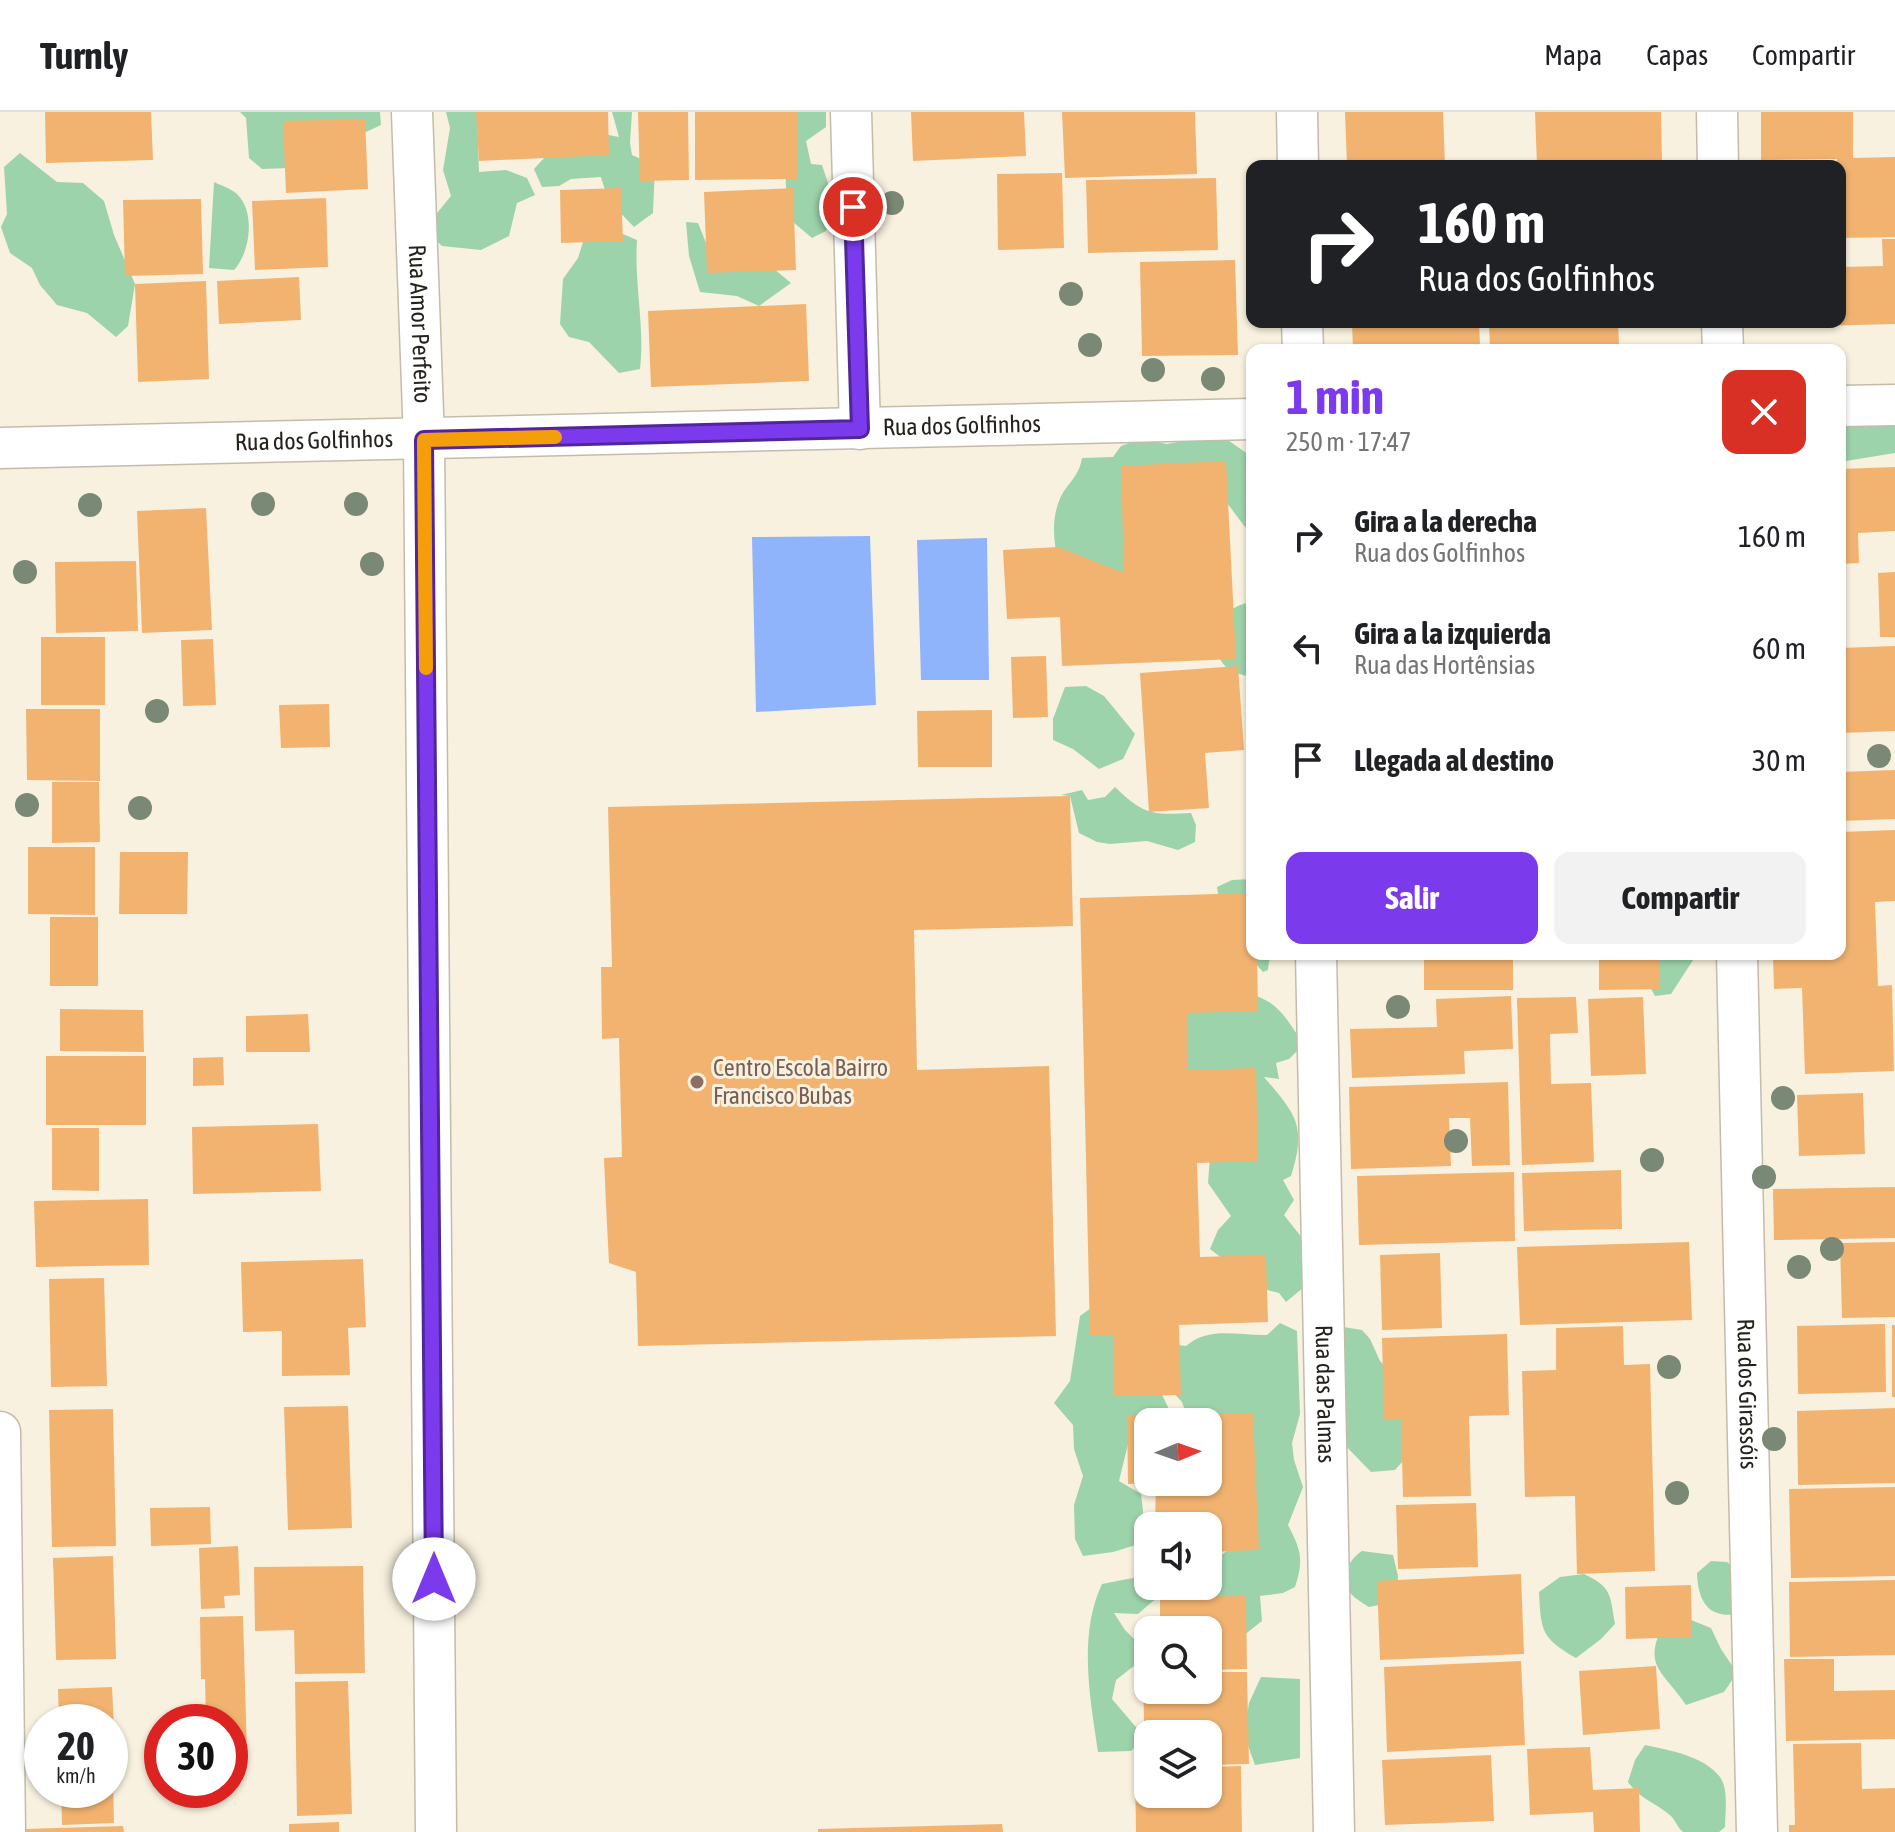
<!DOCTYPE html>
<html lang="es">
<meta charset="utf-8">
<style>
body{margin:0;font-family:"Asap Condensed",sans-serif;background:#f2f2f2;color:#202124;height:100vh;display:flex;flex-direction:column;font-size:30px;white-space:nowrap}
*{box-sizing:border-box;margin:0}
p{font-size:26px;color:#757577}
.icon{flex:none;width:44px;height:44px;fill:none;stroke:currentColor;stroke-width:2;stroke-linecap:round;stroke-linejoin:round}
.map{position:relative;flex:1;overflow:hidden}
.side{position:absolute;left:1246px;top:232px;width:600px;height:616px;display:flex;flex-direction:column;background:#fff;border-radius:16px;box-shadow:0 2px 6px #0004}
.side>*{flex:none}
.banner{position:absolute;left:1246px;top:48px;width:600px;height:168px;border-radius:16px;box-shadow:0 2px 6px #0004;background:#202124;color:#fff;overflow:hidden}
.needle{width:52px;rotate:88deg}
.buttons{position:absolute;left:1134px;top:1296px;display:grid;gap:16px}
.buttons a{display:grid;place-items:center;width:88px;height:88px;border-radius:16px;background:#fff;box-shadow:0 2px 6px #0004;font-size:40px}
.speed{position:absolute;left:24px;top:1592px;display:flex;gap:16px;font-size:40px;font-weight:700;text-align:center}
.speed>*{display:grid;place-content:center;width:104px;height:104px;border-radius:50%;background:#fff;box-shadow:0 2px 6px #0004;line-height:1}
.speed small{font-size:20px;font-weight:400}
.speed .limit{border:12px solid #d22;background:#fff;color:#111}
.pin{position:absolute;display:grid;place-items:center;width:68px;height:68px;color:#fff;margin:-34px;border:4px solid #fff;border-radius:50%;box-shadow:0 2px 8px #0007}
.me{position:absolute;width:88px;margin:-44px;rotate:0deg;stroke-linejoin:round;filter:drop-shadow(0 0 6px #0008)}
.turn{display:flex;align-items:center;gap:28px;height:168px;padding:0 40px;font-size:36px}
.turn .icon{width:104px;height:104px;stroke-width:2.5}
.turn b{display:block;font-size:56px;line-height:68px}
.round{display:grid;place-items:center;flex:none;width:84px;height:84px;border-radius:16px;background:#f2f2f2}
.headline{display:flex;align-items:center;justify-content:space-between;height:136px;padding:0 40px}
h1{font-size:48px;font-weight:700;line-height:60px;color:#7c3aed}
.action{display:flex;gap:16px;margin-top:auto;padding:16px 40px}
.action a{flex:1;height:92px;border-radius:16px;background:#7c3aed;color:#fff;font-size:32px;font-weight:700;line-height:92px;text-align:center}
.action a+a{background:#f2f2f2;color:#202124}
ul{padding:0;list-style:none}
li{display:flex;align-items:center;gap:24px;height:112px;padding:0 40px}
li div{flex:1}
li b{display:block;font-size:30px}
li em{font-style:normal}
header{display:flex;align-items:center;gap:48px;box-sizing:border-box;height:112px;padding:0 40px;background:#fff;border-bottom:2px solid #e0e0e0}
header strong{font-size:38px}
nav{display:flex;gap:44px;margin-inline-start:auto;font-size:28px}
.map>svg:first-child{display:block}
.green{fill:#9dd3aa}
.water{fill:#90b4fc}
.building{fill:#f2b371}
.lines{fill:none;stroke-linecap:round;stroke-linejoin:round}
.street-casing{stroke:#c3bcab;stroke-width:43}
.street{stroke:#fff;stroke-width:40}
.tree{fill:#7a8975}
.route-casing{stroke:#51269a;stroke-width:20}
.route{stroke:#7c3aed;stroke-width:14}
.slow{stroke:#f59e0b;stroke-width:14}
.education-dot{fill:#8d6e63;stroke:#f8f1df;stroke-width:3}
.labels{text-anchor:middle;stroke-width:6;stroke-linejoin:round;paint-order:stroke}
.street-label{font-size:24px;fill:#25221c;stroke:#f8f1df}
.education-label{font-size:24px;fill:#785e54;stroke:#f8f1df;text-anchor:start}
</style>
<header>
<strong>Turnly</strong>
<nav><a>Mapa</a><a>Capas</a><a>Compartir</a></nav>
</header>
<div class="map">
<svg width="1895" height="1720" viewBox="0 0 1895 1720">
<rect width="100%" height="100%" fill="#f8f1df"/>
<g class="green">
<path d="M240 0H380L381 13 289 56 262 57 249 46 246 6Z"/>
<path d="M446 0H477L479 60 506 58 527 66 535 83 517 91 509 124 481 138 442 134 424 117 451 84 443 58 450 16Z"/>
<path d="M612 0H632L630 31 632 43 655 53 653 101 634 115 608 88 601 65 571 67 559 74 542 75 534 57 554 35 592 20 619 25Z"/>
<path d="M774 0H826V15L806 29 811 52 822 53 833 86 826 119 812 126 787 105 785 47Z"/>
<path d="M20 41 57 70 83 71 104 89 114 123 135 172 128 214 116 225 87 201 57 193 40 173 32 156 10 141 1 115 7 102 4 55Z"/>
<path d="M214 70C220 73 232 77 237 82 256 100 250 141 234 158L209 156Z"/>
<path d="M686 110 698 111 711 143 761 146 791 171 759 194 737 184 700 180 689 144Z"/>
<path d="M611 117 637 128C634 172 645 214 640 257L619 261 589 230 569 225 560 212 563 167 578 146 583 130Z"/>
<path d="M1895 307V341L1840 350V308Z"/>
<path d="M1225 326 1252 345V415H1245L1204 360 1142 489 1059 453C1053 429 1050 402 1064 379 1072 368 1080 360 1082 346L1113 345 1121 334 1140 327 1167 332 1194 327Z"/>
<path d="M1246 491H1252L1251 565C1225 560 1213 549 1220 522 1224 504 1227 497 1246 491Z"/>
<path d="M1086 574 1104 584 1135 622 1123 647 1099 657 1073 637 1053 628V607L1065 575Z"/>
<path d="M1115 675C1144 703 1152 703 1191 701L1196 713 1195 730 1178 738 1147 729 1110 732 1097 730 1079 721 1070 684 1061 683 1082 678 1088 688 1105 685Z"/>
<path d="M1252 767V842H1276L1269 849 1268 858 1263 860C1246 841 1219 800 1217 775L1232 768Z"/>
<path d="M1648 842H1697L1671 882 1655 884 1650 875Z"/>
<path d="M1234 878C1272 886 1279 894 1300 927L1299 937 1289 947 1276 951 1279 967 1264 965C1296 1003 1307 1013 1291 1064L1283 1068 1294 1088 1284 1103 1306 1131 1304 1175 1286 1190 1279 1181 1260 1176 1210 1137 1218 1118 1231 1104 1208 1071 1212 1018 1205 974 1178 953 1189 882Z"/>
<path d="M1102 1188 1156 1270 1175 1310H1148L1128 1332 1119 1369 1141 1382 1145 1417 1139 1432 1113 1440 1083 1444 1075 1427 1074 1393 1083 1364 1074 1337 1073 1313 1054 1291 1070 1269 1080 1204Z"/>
<path d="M1280 1211 1297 1219 1300 1302 1292 1331 1294 1348 1303 1375 1288 1413C1301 1438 1304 1447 1295 1475L1283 1481 1260 1484 1262 1509 1239 1527 1206 1490 1185 1484 1177 1477 1153 1489 1138 1502 1114 1501 1125 1518 1146 1539 1144 1546 1116 1568 1112 1587 1141 1621V1629L1131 1639 1098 1640C1090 1586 1078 1523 1102 1472L1148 1463V1474H1208V1453L1232 1435 1208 1310H1189L1182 1290 1166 1273 1169 1232 1186 1234C1210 1214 1238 1224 1267 1223Z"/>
<path d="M1337 1214 1362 1218 1370 1227 1380 1249 1397 1267 1410 1287 1403 1349 1395 1358 1371 1360 1338 1326Z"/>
<path d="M1362 1439 1393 1443 1398 1464 1397 1483 1384 1492 1369 1495C1363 1491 1352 1485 1349 1479 1341 1464 1349 1447 1362 1439Z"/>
<path d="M1711 1449 1727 1450 1741 1463 1738 1502C1708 1507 1698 1489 1697 1461Z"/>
<path d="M1584 1462C1612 1475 1610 1483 1615 1512L1601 1527 1576 1546C1541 1526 1541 1519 1539 1480L1560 1465Z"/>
<path d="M1686 1506 1711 1516 1721 1537 1737 1561 1724 1580 1686 1593C1663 1558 1641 1555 1665 1509Z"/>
<path d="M1261 1565 1300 1567V1646L1255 1653 1244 1623 1249 1591Z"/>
<path d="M1645 1633C1669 1638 1704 1644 1720 1665 1729 1678 1725 1701 1725 1715L1719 1720H1683C1677 1715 1676 1709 1671 1704 1655 1690 1641 1688 1628 1670L1635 1648Z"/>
</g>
<g class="water">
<path d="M870 424 876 593 756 600 752 425Z"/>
<path d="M987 426 989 568H921L917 428Z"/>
</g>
<g class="building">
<path d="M45 0H151L153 48 46 51Z"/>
<path d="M476 0H608L609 43 479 49Z"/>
<path d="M638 0H688L689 68 640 69Z"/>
<path d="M695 0H797V67L695 68Z"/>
<path d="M911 0H1024L1026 44 913 49Z"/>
<path d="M1062 0H1195L1197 62 1065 66Z"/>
<path d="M1345 0H1443L1445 54H1347Z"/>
<path d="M1535 0H1661L1662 48 1652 49V54H1537Z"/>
<path d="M1761 0H1853V46L1895 45V125L1840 126V54H1837V47L1761 48Z"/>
<path d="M365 7 368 77 286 81 283 9Z"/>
<path d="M1062 61 1064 136 998 138 997 62Z"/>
<path d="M1216 66 1218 138 1088 141 1086 68Z"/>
<path d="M621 76 623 129 561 131 560 78Z"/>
<path d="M793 76 796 158 707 161 704 80Z"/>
<path d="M326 86 328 155 255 158 252 89Z"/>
<path d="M201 87 203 162 125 164 123 88Z"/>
<path d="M1882 127H1895V212L1814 214V210H1840V155L1883 154Z"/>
<path d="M1235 148 1238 243 1142 244 1140 150Z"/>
<path d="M299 165 301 208 219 212 217 169Z"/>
<path d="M206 169 209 267 138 270 135 172Z"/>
<path d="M806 192 809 269 651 275 648 199Z"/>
<path d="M1352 210H1479L1480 233 1353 238Z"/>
<path d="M1489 210H1618L1619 233 1490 238Z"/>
<path d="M1226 349 1236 547 1062 554 1060 505 1007 507 1003 438 1058 435 1124 461 1121 354Z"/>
<path d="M1895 355V419L1858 421 1859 451 1840 452V357Z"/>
<path d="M206 396 212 518 142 521 137 399Z"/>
<path d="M136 449 138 519 56 521 55 450Z"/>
<path d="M1895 460V525H1880L1878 461Z"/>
<rect x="41" y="525" width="64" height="68"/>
<path d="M213 527 216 593 183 594 181 528Z"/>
<path d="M1895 534V619L1840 621V536Z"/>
<path d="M1046 544 1048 605 1013 606 1011 545Z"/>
<path d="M1238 554 1244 638 1205 641 1209 696 1149 700 1140 561Z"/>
<path d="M329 592 330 635 281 636 279 593Z"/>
<path d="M26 597H100V669L27 668Z"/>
<path d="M992 598V655H918L917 599Z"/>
<path d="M1895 658V707L1840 709V660Z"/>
<path d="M52 670H99L100 730 52 731Z"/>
<path d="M1070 684 1073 814 914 818 917 958 1049 954 1056 1224 638 1234 636 1160 609 1151 606 1093 604 1046 622 1045 619 926 602 927 601 855H612L608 695Z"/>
<path d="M1895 718V789L1875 790 1878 874 1892 873 1894 959 1805 962 1802 876 1774 877 1773 842H1840V720Z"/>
<path d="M28 735H95V803L28 802Z"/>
<path d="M120 740H188L187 802H119Z"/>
<path d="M1252 781V842H1257L1258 899 1187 901 1188 958 1256 956 1258 1049 1197 1051 1200 1145 1266 1143 1268 1210 1179 1213 1181 1283 1114 1284 1113 1223 1090 1224 1080 786Z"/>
<rect x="50" y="805" width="48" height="69"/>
<rect x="1424" y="842" width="89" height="36"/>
<path d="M1599 842H1659L1660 877 1599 878Z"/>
<path d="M1511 884 1513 937 1464 939 1465 962 1352 966 1350 917 1437 915 1436 887Z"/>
<path d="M1576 885 1578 921 1550 922 1551 972 1591 971 1594 1050 1522 1053 1517 886Z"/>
<path d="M1643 885 1646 962 1591 964 1588 887Z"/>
<path d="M60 897 143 898 144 940 60 939Z"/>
<path d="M308 902 310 940H246V904Z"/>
<rect x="46" y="944" width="100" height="69"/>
<path d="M223 945 224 973 193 974V946Z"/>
<path d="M1508 970 1510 1053 1472 1054 1470 1006H1449L1451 1054 1351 1057 1349 975Z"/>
<path d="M1863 981 1865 1042 1799 1044 1797 983Z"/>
<path d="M318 1012 321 1079 193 1082 192 1015Z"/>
<path d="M52 1016H99V1079L52 1078Z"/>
<path d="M1621 1058 1622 1117 1524 1119 1522 1061Z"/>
<path d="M1514 1060 1515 1129 1359 1133 1357 1064Z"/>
<path d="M1895 1075V1126L1774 1128 1773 1077Z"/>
<path d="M148 1087 149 1153 36 1155 34 1089Z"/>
<path d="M1689 1130 1692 1208 1520 1213 1517 1135Z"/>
<path d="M1895 1130V1205L1842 1206 1840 1131Z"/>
<path d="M1440 1141 1442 1216 1382 1218 1380 1143Z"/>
<path d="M363 1147 366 1215 348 1216 350 1263 282 1264V1219L243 1220 241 1150Z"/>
<path d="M104 1166 107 1274 51 1275 49 1167Z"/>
<path d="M1885 1212 1886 1280 1798 1282 1797 1214Z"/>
<rect x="1892" y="1213" width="3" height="72"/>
<path d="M1623 1214 1624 1253 1650 1252 1655 1459 1577 1462 1575 1384 1525 1385 1522 1259 1556 1258V1216Z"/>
<path d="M1507 1222 1509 1303 1469 1304 1471 1384 1403 1385 1401 1307H1384L1382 1226Z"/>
<path d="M348 1294 352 1416 288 1418 284 1295Z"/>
<path d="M1895 1296V1371L1798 1373 1797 1299Z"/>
<path d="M113 1297 116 1434 52 1435 49 1298Z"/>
<path d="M1253 1301 1259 1438 1208 1440V1414H1155L1156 1370H1208V1310H1148V1371L1128 1372 1127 1303Z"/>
<path d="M1895 1375V1464L1791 1466 1789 1377Z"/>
<path d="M1476 1391 1478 1455 1398 1457 1396 1393Z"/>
<path d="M210 1395 211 1432 151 1434 150 1396Z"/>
<path d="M238 1434 240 1483 224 1484 225 1496 201 1497 199 1436Z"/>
<path d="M113 1444 116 1547 56 1548 53 1446Z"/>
<path d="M363 1454 365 1561 295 1562 294 1518 255 1519 254 1455Z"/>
<path d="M1521 1462 1524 1542 1380 1548 1377 1469Z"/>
<path d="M1895 1468V1543L1790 1545 1789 1470Z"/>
<path d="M1691 1473 1692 1525 1626 1527 1625 1475Z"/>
<path d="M1246 1484 1247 1557 1208 1558V1518H1160V1485Z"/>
<path d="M243 1504 247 1641H230V1610H206L205 1567H201L200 1505Z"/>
<path d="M1784 1547H1834V1579L1895 1578V1627L1786 1629Z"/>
<path d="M1521 1549 1525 1633 1387 1640 1384 1555Z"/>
<path d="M1656 1554 1660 1617 1583 1623 1579 1559Z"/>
<path d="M1208 1560H1247L1249 1652 1208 1653V1622H1148V1654H1145L1143 1562H1148V1578H1208Z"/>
<path d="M348 1569 352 1702 297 1704 295 1570Z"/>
<path d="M112 1575 115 1639H110V1610H59L58 1577Z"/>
<path d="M1861 1631 1862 1677 1895 1676V1720H1789V1713H1795L1793 1632Z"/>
<path d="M1590 1635 1593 1678 1639 1676 1640 1720H1594L1593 1700 1530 1703 1527 1637Z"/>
<path d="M1491 1643 1494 1709 1385 1713 1382 1648Z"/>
<path d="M1241 1654 1242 1720H1136L1135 1656H1148V1682H1208V1655Z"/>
<path d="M113 1667 114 1711 62 1713 61 1678H110V1668Z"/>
<path d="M339 1710V1720H289V1712Z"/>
<path d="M1002 1712 1003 1720H818V1717Z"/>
<path d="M123 1714 124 1720H25V1717Z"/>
</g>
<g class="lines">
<defs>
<g id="street">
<path id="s1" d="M412 0 424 328 436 1720"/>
<path d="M851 0 860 317"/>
<path d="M1297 0 1298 54"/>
<path d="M1717 0 1718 54"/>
<path d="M1302 210 1303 238"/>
<path d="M1722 210 1723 238"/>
<path d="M1840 294 1895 293"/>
<path id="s2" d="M0 336 1252 307"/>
<path id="s3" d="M1316 842 1334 1720"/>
<path id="s4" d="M1737 842 1757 1720"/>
<path d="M0 1320 5 1720"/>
</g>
</defs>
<use href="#street" class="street-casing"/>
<use href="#street" class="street"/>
</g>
<g class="tree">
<circle cx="892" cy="91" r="12"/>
<circle cx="1071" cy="182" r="12"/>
<circle cx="1090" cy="233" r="12"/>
<circle cx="1153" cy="258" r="12"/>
<circle cx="1213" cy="267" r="12"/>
<circle cx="263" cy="392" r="12"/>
<circle cx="356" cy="392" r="12"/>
<circle cx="90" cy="393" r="12"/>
<circle cx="372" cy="452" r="12"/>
<circle cx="25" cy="460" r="12"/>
<circle cx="157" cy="599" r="12"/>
<circle cx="1879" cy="644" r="12"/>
<circle cx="27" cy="693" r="12"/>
<circle cx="140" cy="696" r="12"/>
<circle cx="1398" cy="895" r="12"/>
<circle cx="1783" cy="986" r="12"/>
<circle cx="1456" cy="1029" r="12"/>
<circle cx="1652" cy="1048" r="12"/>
<circle cx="1764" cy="1065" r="12"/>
<circle cx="1832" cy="1137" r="12"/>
<circle cx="1799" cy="1155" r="12"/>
<circle cx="1669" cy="1255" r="12"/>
<circle cx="1774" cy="1327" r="12"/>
<circle cx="1677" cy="1381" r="12"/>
</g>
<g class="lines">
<defs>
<path id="route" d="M434 1467 424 328 860 317 853 95"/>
</defs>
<use href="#route" class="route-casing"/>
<use href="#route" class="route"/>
<path class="slow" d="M426 556 424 328 555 325"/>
</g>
<circle class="education-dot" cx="697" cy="970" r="8"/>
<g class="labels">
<g class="street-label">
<text dy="8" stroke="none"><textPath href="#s1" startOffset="212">Rua Amor Perfeito</textPath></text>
<text dy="8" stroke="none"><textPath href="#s2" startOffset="962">Rua dos Golfinhos</textPath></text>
<text dy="8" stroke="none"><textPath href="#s2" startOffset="314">Rua dos Golfinhos</textPath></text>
<text dy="8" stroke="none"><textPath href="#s3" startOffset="440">Rua das Palmas</textPath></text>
<text dy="8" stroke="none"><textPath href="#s4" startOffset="440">Rua dos Girassóis</textPath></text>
</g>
<g class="education-label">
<text x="713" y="964">Centro Escola Bairro<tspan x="713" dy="28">Francisco Bubas</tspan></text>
</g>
</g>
</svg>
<div class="buttons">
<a><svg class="needle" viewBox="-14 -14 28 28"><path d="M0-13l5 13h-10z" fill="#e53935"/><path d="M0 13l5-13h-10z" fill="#757577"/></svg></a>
<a><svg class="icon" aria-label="sound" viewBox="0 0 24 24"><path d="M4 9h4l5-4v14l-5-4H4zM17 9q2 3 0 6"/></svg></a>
<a><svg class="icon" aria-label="search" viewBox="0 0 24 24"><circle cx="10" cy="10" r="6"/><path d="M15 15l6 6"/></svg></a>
<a><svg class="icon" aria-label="layers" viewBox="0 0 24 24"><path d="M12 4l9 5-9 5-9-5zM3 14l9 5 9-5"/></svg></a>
</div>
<div class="speed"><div>20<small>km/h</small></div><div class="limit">30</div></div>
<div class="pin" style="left:853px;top:95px;background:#d93025"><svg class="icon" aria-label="arrive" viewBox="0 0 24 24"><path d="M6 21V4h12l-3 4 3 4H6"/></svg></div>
<svg class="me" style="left:434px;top:1467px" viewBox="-20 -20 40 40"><circle r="19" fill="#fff"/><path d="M0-13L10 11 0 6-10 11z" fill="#7c3aed"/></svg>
<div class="banner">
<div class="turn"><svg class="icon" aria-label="right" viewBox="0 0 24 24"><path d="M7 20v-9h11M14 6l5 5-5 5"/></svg><div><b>160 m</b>Rua dos Golfinhos</div></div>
</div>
<section class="side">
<div class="headline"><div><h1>1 min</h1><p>250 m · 17:47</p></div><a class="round" style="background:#d93025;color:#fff"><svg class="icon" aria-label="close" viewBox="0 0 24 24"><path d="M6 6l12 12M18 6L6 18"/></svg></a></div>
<ul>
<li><svg class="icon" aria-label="right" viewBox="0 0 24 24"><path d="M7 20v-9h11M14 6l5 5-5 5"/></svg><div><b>Gira a la derecha</b><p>Rua dos Golfinhos</p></div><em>160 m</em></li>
<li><svg class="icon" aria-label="left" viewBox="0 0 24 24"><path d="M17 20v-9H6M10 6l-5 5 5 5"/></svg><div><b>Gira a la izquierda</b><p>Rua das Hortênsias</p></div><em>60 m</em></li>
<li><svg class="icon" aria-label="arrive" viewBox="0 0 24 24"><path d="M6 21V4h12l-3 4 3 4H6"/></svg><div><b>Llegada al destino</b></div><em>30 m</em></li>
</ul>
<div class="action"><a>Salir</a><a>Compartir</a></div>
</section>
</div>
